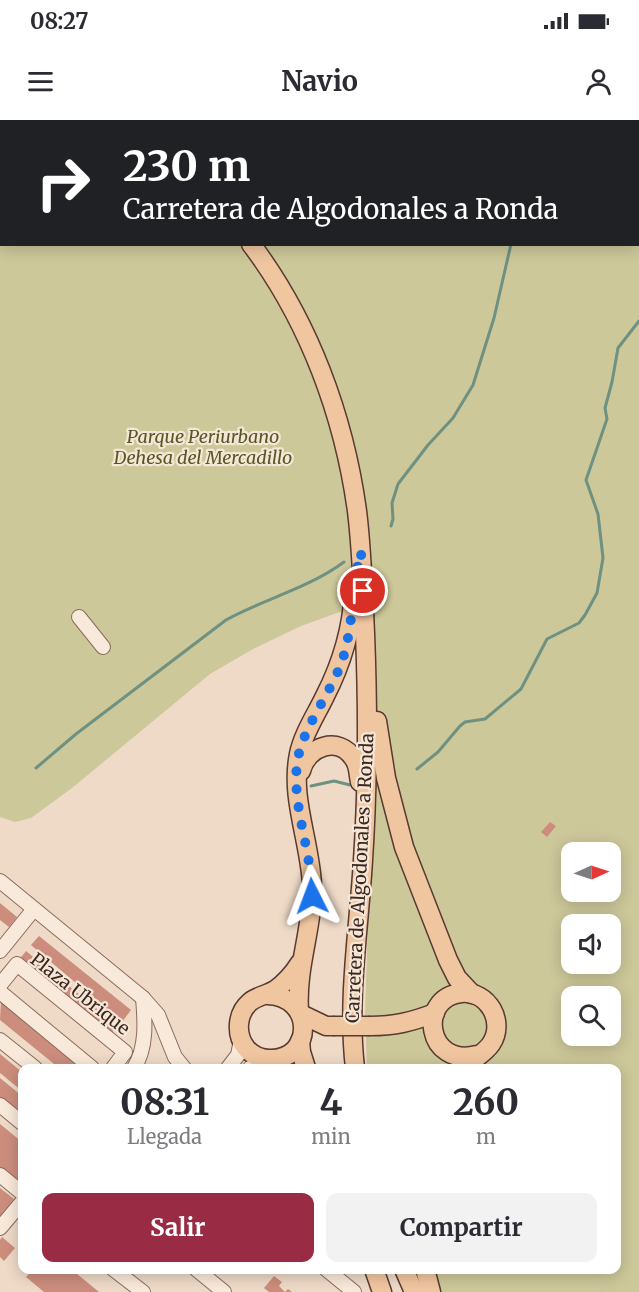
<!DOCTYPE html>
<html lang="es">
<style>
body{margin:0;font-family:Merriweather,serif;background:#f2f2f3;color:#2b2b33;height:100vh;display:flex;flex-direction:column;font-size:22px;white-space:nowrap}
*{box-sizing:border-box;margin:0}
p{font-size:20px;color:#7c7c81}
.icon{flex:none;width:33px;height:33px;fill:none;stroke:currentColor;stroke-width:2;stroke-linecap:round;stroke-linejoin:round}
.map{position:relative;flex:1;overflow:hidden}
.sheet{position:absolute;left:18px;top:944px;width:603px;height:210px;display:flex;flex-direction:column;background:#fff;border-radius:12px;box-shadow:0 3px 15px #0003}
.sheet>*{flex:none}
.hud{position:absolute;left:0px;top:0px;width:639px;height:126px;box-shadow:0 3px 15px #0003;background:#202124;color:#fff;overflow:hidden}
.needle{width:39px;rotate:87deg}
.fabs{position:absolute;left:561px;top:722px;display:grid;gap:12px}
.fabs a{display:grid;place-items:center;width:60px;height:60px;border-radius:12px;background:#fff;box-shadow:0 3px 15px #0003;font-size:30px}
.pin{position:absolute;display:grid;place-items:center;width:51px;height:51px;color:#fff;margin:-26px;border:3px solid #fff;border-radius:50%;box-shadow:0 2px 6px #0007}
.me{position:absolute;width:66px;margin:-33px;rotate:357deg;stroke-linejoin:round;filter:drop-shadow(0 0 4px #0008)}
.turn{display:flex;align-items:center;gap:21px;height:126px;padding:0 24px;font-size:27px}
.turn .icon{width:78px;height:78px;stroke-width:2.5}
.turn b{display:block;font-size:42px;line-height:51px}
.eta{display:flex;justify-content:space-evenly;align-items:center;height:102px;text-align:center}
.eta b{font-size:36px;font-weight:700;line-height:42px}
.cta{display:flex;gap:12px;margin-top:auto;padding:12px 24px}
.cta a{flex:1;height:69px;border-radius:12px;background:#992c44;color:#fff;font-size:24px;font-weight:700;line-height:69px;text-align:center}
.cta a+a{background:#f2f2f3;color:#2b2b33}
.status{display:flex;justify-content:space-between;align-items:center;height:42px;padding:0 30px;background:#fff;direction:ltr}
.status svg{height:16px;fill:currentColor}
header{display:flex;justify-content:space-between;align-items:center;height:78px;padding:0 24px;background:#fff;font-size:27px;font-weight:700}
.map>svg:first-child{display:block}
.green{fill:#cdc89a;fill-rule:evenodd}
.lines{fill:none;stroke-linecap:round;stroke-linejoin:round}
.stream{stroke:#6e9181;stroke-width:3}
.building{fill:#cc8d7d}
.minor-casing{stroke:#8a6b5c;stroke-width:16}
.major-casing{stroke:#583a30;stroke-width:21}
.minor{stroke:#f9e9da;stroke-width:14}
.major{stroke:#f0c6a0;stroke-width:18}
.major-bridge-casing{stroke:#583a30;stroke-width:21;stroke-linecap:butt}
.major-bridge{stroke:#f0c6a0;stroke-width:18}
.route{stroke:#1a73e8;stroke-width:10;stroke-dasharray:0 18}
.labels{text-anchor:middle;stroke-width:4.5;stroke-linejoin:round;paint-order:stroke}
.park-label{font-size:18px;font-style:italic;fill:#555726;stroke:#f6e6d6}
.street-label{font-size:18px;fill:#3a2720;stroke:#f6e6d6}
</style>
<div class="status"><b>08:27</b><svg viewBox="0 0 49 12"><path d="M0 12V9h3v3zM5 12V6h3v6zM10 12V3h3v9zM15 12V0h3v12zM26 1h20v11H26zM47 4h2v5h-2z"/></svg></div>
<header><svg class="icon" aria-label="menu" viewBox="0 0 24 24"><path d="M4 6h16M4 12h16M4 18h16"/></svg>Navio<svg class="icon" aria-label="person" viewBox="0 0 24 24"><circle cx="12" cy="8" r="4"/><path d="M4 21q1-7 8-7t8 7"/></svg></header>
<div class="map">
<svg width="639" height="1172" viewBox="0 0 639 1172">
<rect width="100%" height="100%" fill="#eedac7"/>
<path class="green" d="M0 0H639V1172H425L414 1149H616V948H367L365 896 368 800 370 481 301 506 253 529 210 554 72 668 31 698 15 702 0 697ZM2 2H638V124H2ZM572 732H610V771H572ZM572 804H610V843H572ZM572 876H610V915H572Z"/>
<g class="lines">
<g class="stream">
<path d="M604 2 605 0"/>
<path d="M391 406 393 399 392 383 398 364 428 325 453 298 473 265 494 198 511 124"/>
<path d="M36 648 76 614 226 500C264 479 309 468 344 442"/>
<path d="M417 649 438 632 460 606 465 602 485 599 521 569 547 519 579 503 585 495 597 473 603 438 598 394 586 360 607 299 605 288 612 262 618 228 639 201"/>
<path d="M311 666 334 661 350 665"/>
</g>
</g>
<g class="building">
<path d="M550 702 556 706 547 717 541 712Z"/>
<path d="M0 783 17 797 9 807 0 800Z"/>
<path d="M39 816 131 890 122 902 31 825Z"/>
<path d="M26 831 118 906 110 915 19 840Z"/>
<path d="M1 881 84 948H59L0 900Z"/>
<path d="M0 934 22 952V971L0 953Z"/>
<path d="M0 958 22 976V995L0 977Z"/>
<path d="M0 1004 22 1022V1062L20 1065 0 1048Z"/>
<path d="M0 1068 14 1079 0 1096Z"/>
<path d="M2 1117 15 1128 4 1141 0 1137V1120Z"/>
<path d="M33 1149 40 1151 41 1149H71L99 1172H44L26 1157Z"/>
<path d="M274 1156 282 1162 279 1166 285 1172 288 1169 292 1172H269L264 1168Z"/>
</g>
<g class="lines">
<defs>
<g id="minor">
<path d="M79 497 103 527"/>
<path d="M0 761 143 878 158 895 175 937 184 948"/>
<path d="M0 831 34 789"/>
<path d="M0 865 17 844 125 932 113 948"/>
<path d="M0 872 92 948"/>
<path d="M0 920 35 948"/>
<path d="M134 948C147 928 145 901 143 878"/>
<path d="M228 948 238 935 241 920"/>
<path d="M250 948 274 940"/>
<path d="M0 985 22 1003"/>
<path d="M0 1055 22 1073"/>
<path d="M0 1108 22 1082"/>
<path d="M113 1149 143 1172"/>
<path d="M196 1149 224 1172"/>
<path d="M326 1149 354 1172"/>
</g>
<g id="major">
<path d="M128 0 130 2"/>
<path d="M251 124C309 201 344 296 357 391 362 431 363 473 365 513 368 589 368 664 363 740 359 809 347 879 355 948"/>
<path d="M377 601 386 658 404 727 448 840 457 858 472 874"/>
<path d="M301 651C307 626 339 615 354 639 359 646 358 653 360 662"/>
<path d="M267 875C315 876 314 940 270 939 261 939 252 935 246 928 235 914 237 893 250 882 257 876 267 875 275 870 285 863 293 854 300 843"/>
<path d="M299 891C296 846 313 809 312 765 310 721 290 678 299 634 303 614 316 595 325 576 342 543 352 509 354 472"/>
<path d="M301 894 326 906H333"/>
<path d="M370 906C395 906 411 902 435 893"/>
<path d="M300 921 301 932 306 948"/>
<path d="M464 948C472 940 485 933 491 924 506 902 488 870 461 873 417 878 426 948 477 935"/>
<path d="M374 1149 382 1172"/>
<path d="M404 1149 414 1172"/>
<path d="M425 1149 431 1172"/>
</g>
</defs>
<use href="#minor" class="minor-casing"/>
<use href="#major" class="major-casing"/>
<use href="#minor" class="minor"/>
<use href="#major" class="major"/>
<defs>
<path id="major-bridge" d="M333 906H370"/>
</defs>
<use href="#major-bridge" class="major-bridge-casing"/>
<use href="#major-bridge" class="major-bridge"/>
</g>
<g class="lines">
<path class="route" d="M312 776C312 731 292 688 297 644 301 610 329 576 341 544 354 508 351 469 361 432L363 471"/>
</g>
<g class="labels">
<g class="park-label">
<text x="203" y="323">Parque Periurbano<tspan x="203" dy="21">Dehesa del Mercadillo</tspan></text>
</g>
<g class="street-label">
<text transform="translate(360 758) rotate(-87)" y="6">Carretera de Algodonales a Ronda</text>
<text transform="translate(80 874) rotate(38)" y="6">Plaza Ubrique</text>
</g>
</g>
</svg>
<div class="fabs">
<a><svg class="needle" viewBox="-14 -14 28 28"><path d="M0-13l5 13h-10z" fill="#e53935"/><path d="M0 13l5-13h-10z" fill="#7c7c81"/></svg></a>
<a><svg class="icon" aria-label="sound" viewBox="0 0 24 24"><path d="M4 9h4l5-4v14l-5-4H4zM17 9q2 3 0 6"/></svg></a>
<a><svg class="icon" aria-label="search" viewBox="0 0 24 24"><circle cx="10" cy="10" r="6"/><path d="M15 15l6 6"/></svg></a>
</div>
<div class="pin" style="left:363px;top:471px;background:#d93025"><svg class="icon" aria-label="arrive" viewBox="0 0 24 24"><path d="M6 21V4h12l-3 4 3 4H6"/></svg></div>
<svg class="me" style="left:312px;top:776px" viewBox="-20 -20 40 40"><path d="M0-17L14 15 0 8-14 15z" fill="#1a73e8" stroke="#fff" stroke-width="4"/></svg>
<div class="hud">
<div class="turn"><svg class="icon" aria-label="right" viewBox="0 0 24 24"><path d="M7 20v-9h11M14 6l5 5-5 5"/></svg><div><b>230 m</b>Carretera de Algodonales a Ronda</div></div>
</div>
<section class="sheet">
<div class="eta">
<div><b>08:31</b><p>Llegada</p></div>
<div><b>4</b><p>min</p></div>
<div><b>260</b><p>m</p></div>
</div>
<div class="cta"><a>Salir</a><a>Compartir</a></div>
</section>
</div>
